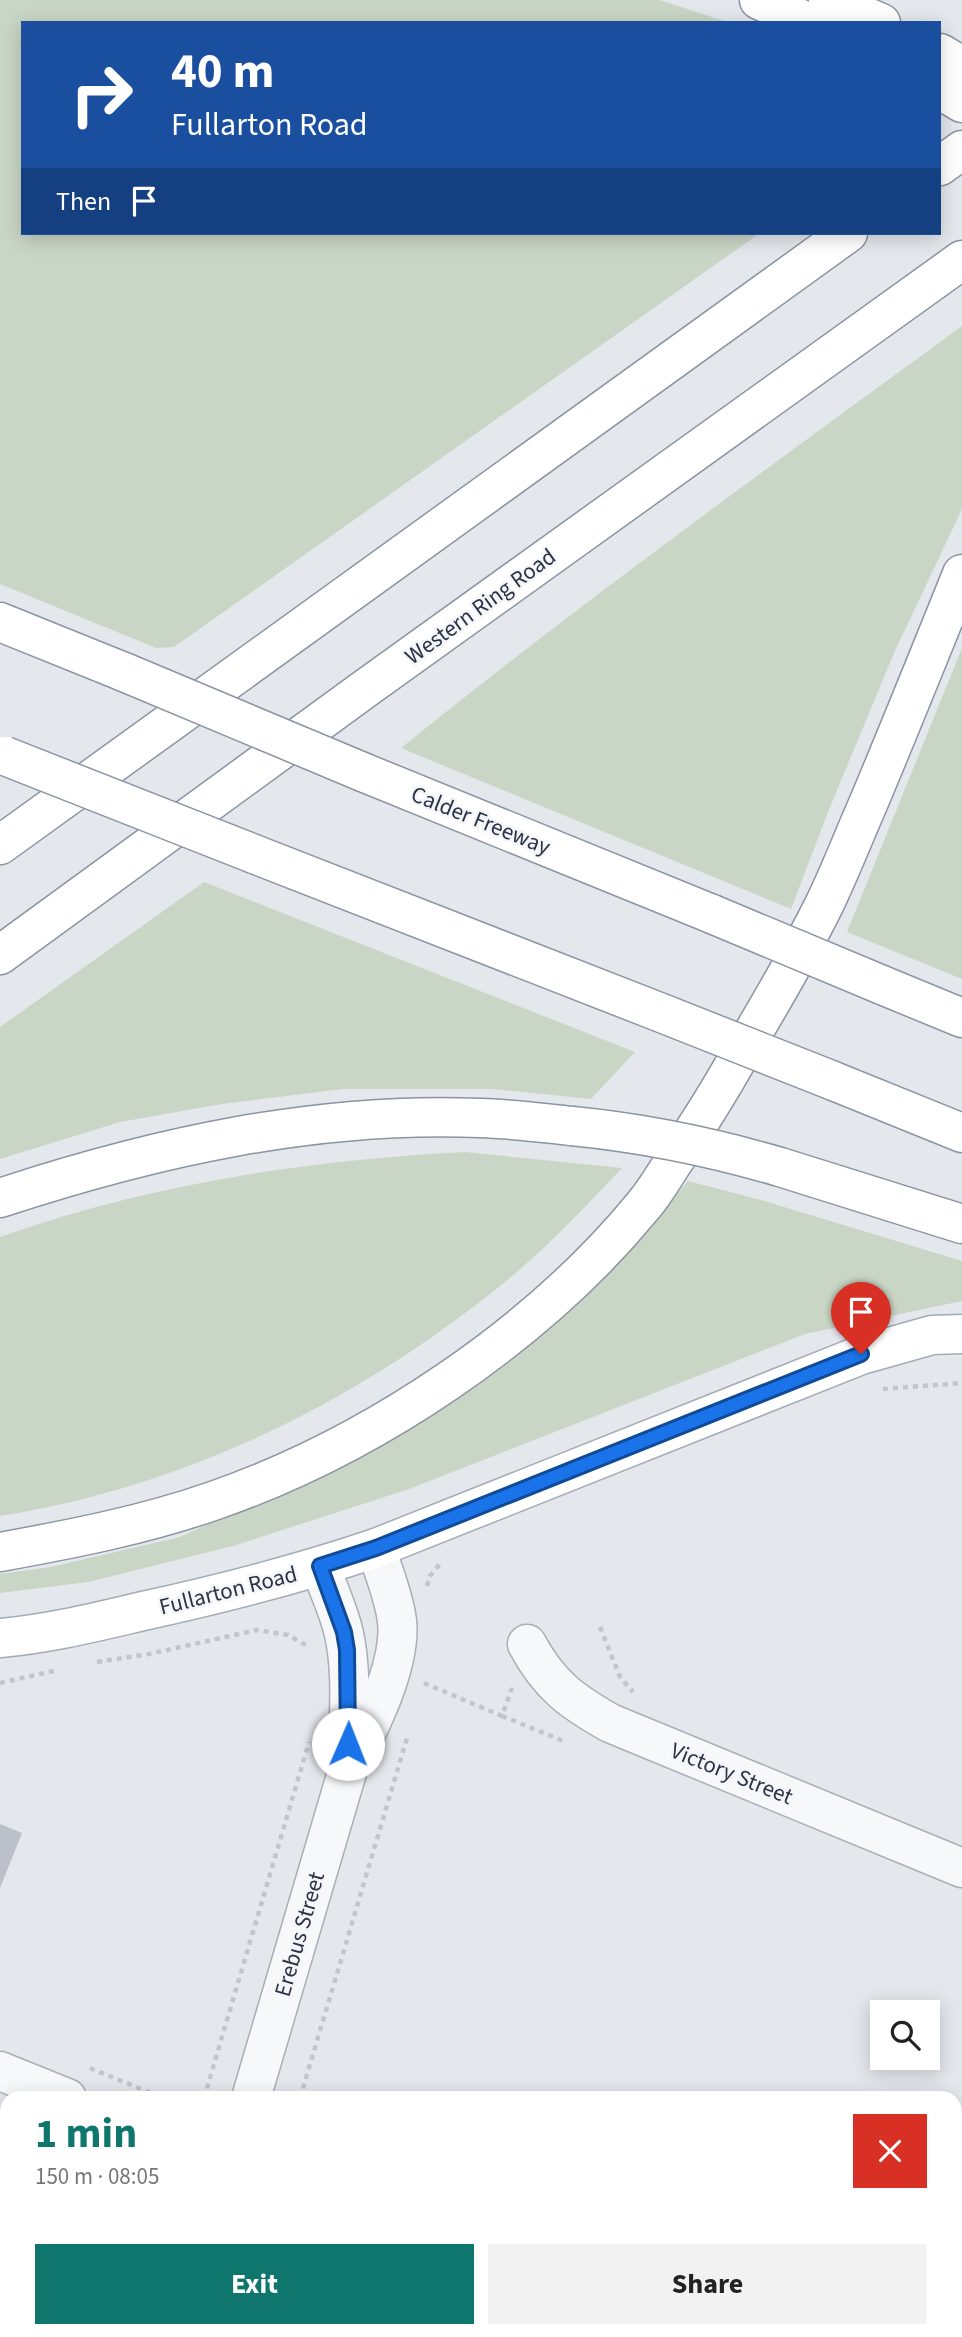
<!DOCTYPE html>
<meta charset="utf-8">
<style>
body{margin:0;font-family:"Source Sans 3",sans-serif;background:#f2f2f2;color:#222;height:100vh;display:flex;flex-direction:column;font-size:26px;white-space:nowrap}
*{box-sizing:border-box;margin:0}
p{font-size:23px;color:#767676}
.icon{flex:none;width:38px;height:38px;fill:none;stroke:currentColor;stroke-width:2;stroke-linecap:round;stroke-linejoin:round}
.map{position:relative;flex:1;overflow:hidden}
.details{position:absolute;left:0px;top:2091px;width:962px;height:247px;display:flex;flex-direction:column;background:#fff;border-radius:21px 21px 0 0;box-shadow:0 4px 18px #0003}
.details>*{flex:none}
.banner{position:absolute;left:21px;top:21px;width:920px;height:214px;border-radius:0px;box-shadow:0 4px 18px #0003;background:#1a4fa0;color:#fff;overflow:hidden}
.buttons{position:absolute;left:870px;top:2000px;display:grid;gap:14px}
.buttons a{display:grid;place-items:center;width:70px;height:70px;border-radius:0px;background:#fff;box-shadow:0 4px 18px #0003;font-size:35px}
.pin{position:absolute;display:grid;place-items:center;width:60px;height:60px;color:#fff;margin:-72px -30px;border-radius:50% 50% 50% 0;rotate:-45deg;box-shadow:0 0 7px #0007}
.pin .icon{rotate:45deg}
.me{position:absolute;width:77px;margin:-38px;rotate:1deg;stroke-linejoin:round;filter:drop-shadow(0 0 5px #0008)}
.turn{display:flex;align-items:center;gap:24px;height:147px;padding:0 35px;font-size:32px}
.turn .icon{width:91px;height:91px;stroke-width:2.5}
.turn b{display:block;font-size:49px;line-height:60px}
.then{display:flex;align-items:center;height:66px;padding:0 35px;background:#0003;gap:14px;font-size:26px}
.round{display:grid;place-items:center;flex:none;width:74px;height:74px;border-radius:0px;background:#f2f2f2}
.summary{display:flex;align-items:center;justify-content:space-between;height:119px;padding:0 35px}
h1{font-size:42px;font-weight:700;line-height:52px;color:#0f766e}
.action{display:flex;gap:14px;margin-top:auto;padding:14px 35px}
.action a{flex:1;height:80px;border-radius:0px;background:#0f766e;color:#fff;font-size:28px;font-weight:700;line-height:80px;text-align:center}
.action a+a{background:#f2f2f2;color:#222}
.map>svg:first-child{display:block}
.green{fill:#c9d6c5}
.building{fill:#bbc0ca}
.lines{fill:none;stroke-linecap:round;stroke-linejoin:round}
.minor-casing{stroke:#a9aeb7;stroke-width:41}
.major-casing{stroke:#a3abb8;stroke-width:41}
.highway-casing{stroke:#8b94a3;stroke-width:41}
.path{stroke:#c2c5cb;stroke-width:4.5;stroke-dasharray:5 5;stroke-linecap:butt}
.minor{stroke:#f7f8fa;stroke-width:38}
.major{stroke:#fff;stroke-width:38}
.highway{stroke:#fff;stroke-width:38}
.highway-bridge-casing{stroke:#8b94a3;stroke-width:41;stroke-linecap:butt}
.highway-bridge{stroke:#fff;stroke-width:38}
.route-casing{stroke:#114b97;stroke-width:18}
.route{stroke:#1a73e8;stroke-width:12}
.labels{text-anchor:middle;stroke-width:5;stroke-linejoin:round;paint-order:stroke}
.street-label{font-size:23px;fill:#2b3445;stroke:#f4f6f9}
</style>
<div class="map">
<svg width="962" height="2337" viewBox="0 0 962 2337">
<rect width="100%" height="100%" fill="#e4e7ec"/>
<g class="green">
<path d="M0 0H660L730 23H23V233H760L174 647 156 648 0 584Z"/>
<path d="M962 326V509L894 653 828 812 791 909 401 748C583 601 773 464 962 326Z"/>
<path d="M962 648V979L847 932Z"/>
<path d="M204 882 635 1052 591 1099 493 1089H343L222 1104 120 1122 0 1159V1027Z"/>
<path d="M465 1152 622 1168C583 1209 544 1251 500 1286 353 1404 186 1486 0 1516V1237C149 1184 308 1160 465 1152Z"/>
<path d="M688 1181 761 1200 962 1261V1301L805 1334 409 1489 233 1546 88 1582 0 1593V1574L51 1567 180 1537 319 1473 562 1313 645 1233Z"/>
</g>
<g class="building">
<path d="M0 1824 22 1833 0 1888Z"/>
<path d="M7 2213V2259L0 2256V2230Z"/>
<path d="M5 2294 7 2295V2331H70L67 2337H0V2306Z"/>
</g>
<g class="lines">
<defs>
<g id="minor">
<path d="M320 1566C328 1589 339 1611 344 1634 353 1675 348 1719 348 1760"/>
<path d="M527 1644C549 1685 571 1701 610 1723L962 1868"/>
<path d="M0 2071 67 2098"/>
<path d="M251 2098 348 1769C368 1731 402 1665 397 1621 394 1596 383 1571 376 1548"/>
<path d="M635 2331 650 2337"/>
<path d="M180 2337 182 2331"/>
</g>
<path id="major" d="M0 1638C48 1634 96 1622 143 1611 221 1594 299 1574 376 1548L861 1355 932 1335 962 1334"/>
<g id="highway">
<path d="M759 0 810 23"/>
<path d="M828 0 881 23"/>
<path d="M940 53 962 66"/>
<path d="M940 90 962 103"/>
<path d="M940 166 962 150"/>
<path d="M0 622 124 672"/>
<path d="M365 773 712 914"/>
<path d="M0 845 848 233"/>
<path d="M254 854 659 1012"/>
<path d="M0 955 366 688 962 260"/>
<path d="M882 985 962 1018"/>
<path d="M831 1080 962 1133"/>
<path d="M780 1167 962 1224"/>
<path d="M0 1198C155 1147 318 1111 481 1118 512 1119 542 1123 572 1126"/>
<path d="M0 1552C72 1539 144 1525 213 1501 372 1446 537 1335 643 1206 656 1191 665 1174 676 1158 698 1125 719 1092 738 1058 768 1008 798 957 824 905 840 872 853 838 868 804 900 728 931 651 962 574"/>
</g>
</defs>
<use href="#minor" class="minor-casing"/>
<use href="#major" class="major-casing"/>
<use href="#highway" class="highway-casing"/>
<g class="path">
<path d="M883 1389 962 1383"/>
<path d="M427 1586 430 1576 440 1564"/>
<path d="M600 1627 620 1677 633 1692"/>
<path d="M97 1662 149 1654 257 1630 288 1635 309 1647"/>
<path d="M0 1683 58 1670"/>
<path d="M424 1683 502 1716 512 1688"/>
<path d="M502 1716 566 1742"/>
<path d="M90 2068 163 2098"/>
<path d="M204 2098 309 1742"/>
<path d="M300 2098 407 1738"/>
<path d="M553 2331 567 2337"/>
<path d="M727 2331 741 2337"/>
<path d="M135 2337 136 2331"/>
<path d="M231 2337 232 2331"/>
</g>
<use href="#minor" class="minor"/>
<use href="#major" class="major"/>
<use href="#highway" class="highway"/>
<defs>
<g id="highway-bridge">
<path d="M124 672 365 773"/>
<path d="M5 756 254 854"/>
<path d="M712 914 882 985"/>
<path d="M659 1012 831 1080"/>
<path d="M572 1126C643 1133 712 1147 780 1167"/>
</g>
</defs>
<use href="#highway-bridge" class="highway-bridge-casing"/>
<use href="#highway-bridge" class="highway-bridge"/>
</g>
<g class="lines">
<defs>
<path id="route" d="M348 1744 347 1650 344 1632 320 1566 376 1548 861 1354"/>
</defs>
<use href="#route" class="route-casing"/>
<use href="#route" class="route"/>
</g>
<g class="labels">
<g class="street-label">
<text transform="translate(480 606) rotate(-36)" y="8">Western Ring Road</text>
<text transform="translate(481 820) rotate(22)" y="8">Calder Freeway</text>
<text transform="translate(228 1590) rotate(-14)" y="8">Fullarton Road</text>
<text transform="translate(732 1773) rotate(22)" y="8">Victory Street</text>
<text transform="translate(299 1934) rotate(-74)" y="8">Erebus Street</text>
</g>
</g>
</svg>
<div class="buttons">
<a><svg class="icon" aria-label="search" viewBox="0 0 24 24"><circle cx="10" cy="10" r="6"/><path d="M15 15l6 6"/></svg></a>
</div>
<div class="pin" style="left:861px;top:1354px;background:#d93025"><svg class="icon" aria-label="arrive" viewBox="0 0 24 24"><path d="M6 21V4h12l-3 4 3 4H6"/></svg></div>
<svg class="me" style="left:348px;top:1744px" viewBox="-20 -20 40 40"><circle r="19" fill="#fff"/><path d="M0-13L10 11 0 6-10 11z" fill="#1a73e8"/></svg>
<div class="banner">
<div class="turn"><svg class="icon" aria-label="right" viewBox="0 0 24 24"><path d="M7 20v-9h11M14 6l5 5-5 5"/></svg><div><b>40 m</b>Fullarton Road</div></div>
<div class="then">Then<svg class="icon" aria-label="arrive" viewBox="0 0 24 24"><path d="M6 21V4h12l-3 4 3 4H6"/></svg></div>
</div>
<section class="details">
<div class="summary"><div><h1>1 min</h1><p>150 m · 08:05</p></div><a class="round" style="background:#d93025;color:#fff"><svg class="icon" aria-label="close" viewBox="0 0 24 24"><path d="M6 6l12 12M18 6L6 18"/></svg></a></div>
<div class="action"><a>Exit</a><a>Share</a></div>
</section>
</div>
